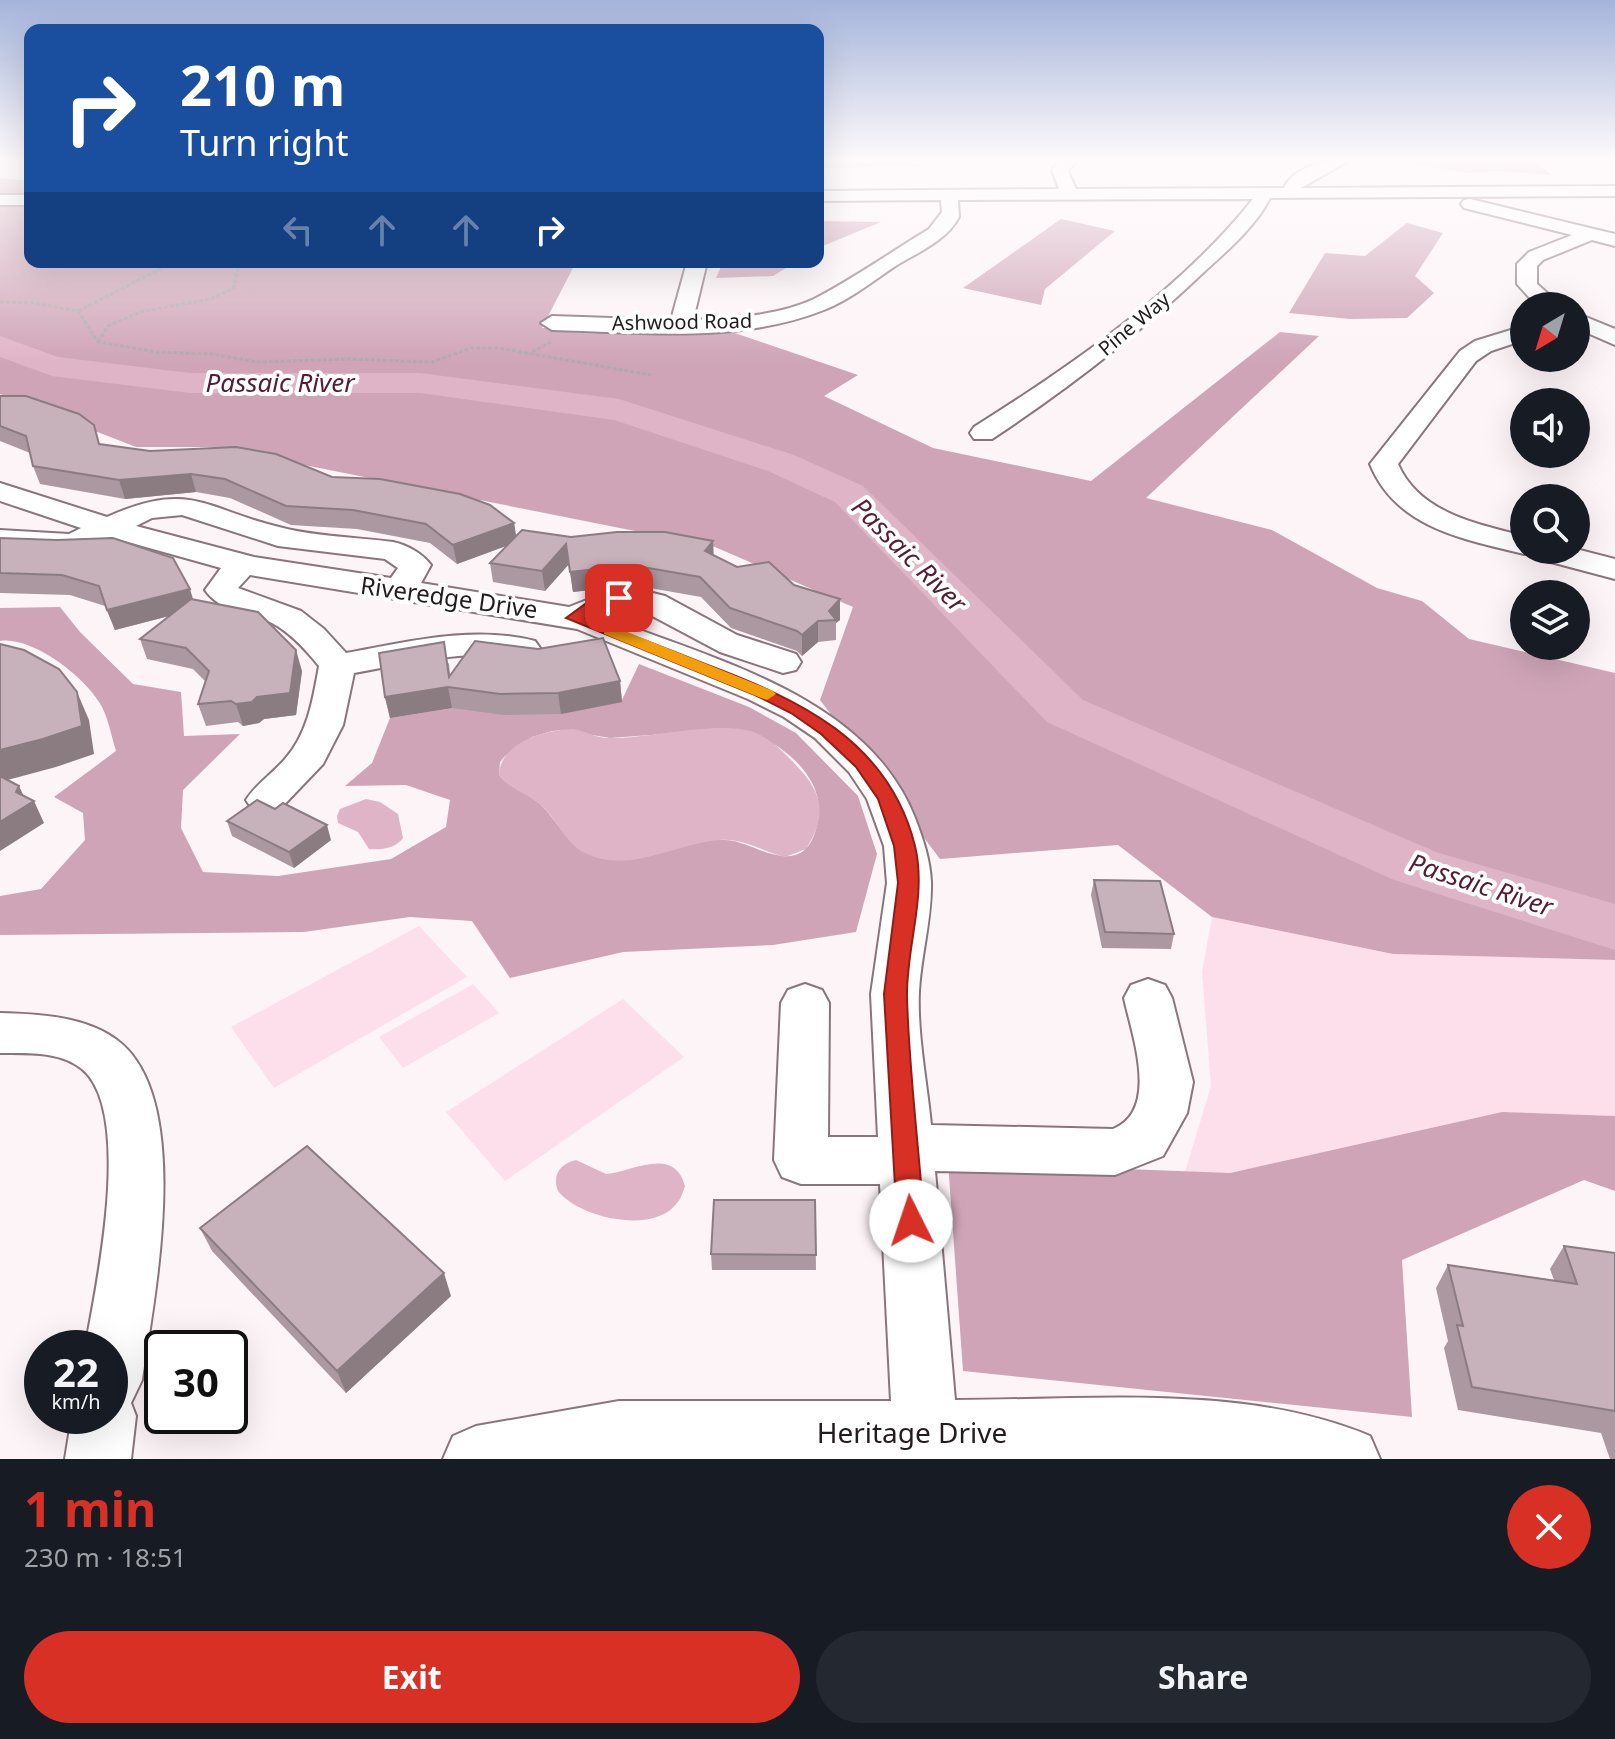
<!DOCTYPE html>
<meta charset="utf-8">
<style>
body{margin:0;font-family:"Noto Sans",sans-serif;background:#242831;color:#f1f3f6;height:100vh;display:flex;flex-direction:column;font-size:30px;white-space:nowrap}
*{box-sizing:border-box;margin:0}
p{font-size:26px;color:#9ea1a6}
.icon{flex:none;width:44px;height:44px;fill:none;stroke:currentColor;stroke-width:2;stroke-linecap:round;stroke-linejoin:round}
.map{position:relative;height:1459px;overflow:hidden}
.sheet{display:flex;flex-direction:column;background:#171b24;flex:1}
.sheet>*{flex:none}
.hud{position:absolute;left:24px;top:24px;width:800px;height:244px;border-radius:16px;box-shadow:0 8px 32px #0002;background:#1a4fa0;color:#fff;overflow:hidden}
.needle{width:52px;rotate:218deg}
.controls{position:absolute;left:1510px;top:292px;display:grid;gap:16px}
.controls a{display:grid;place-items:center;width:80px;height:80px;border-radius:50%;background:#171b24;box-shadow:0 8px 32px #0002;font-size:40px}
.speed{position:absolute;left:24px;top:1330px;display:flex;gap:16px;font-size:40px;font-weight:700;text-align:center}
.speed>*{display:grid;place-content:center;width:104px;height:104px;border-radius:50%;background:#171b24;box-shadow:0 8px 32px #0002;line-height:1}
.speed small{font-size:20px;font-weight:400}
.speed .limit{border:4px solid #111;border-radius:12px;background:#fff;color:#111}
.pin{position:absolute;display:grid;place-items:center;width:68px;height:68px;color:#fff;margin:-34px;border-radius:16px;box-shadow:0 4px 12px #0006}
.me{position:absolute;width:88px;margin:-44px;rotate:356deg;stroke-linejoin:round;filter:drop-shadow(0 0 6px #0008)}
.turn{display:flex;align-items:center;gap:28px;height:168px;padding:0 24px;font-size:36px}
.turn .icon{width:104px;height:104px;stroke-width:2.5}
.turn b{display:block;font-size:56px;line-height:68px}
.lanes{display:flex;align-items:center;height:76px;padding:0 24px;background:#0003;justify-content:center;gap:40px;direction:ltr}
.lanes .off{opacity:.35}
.round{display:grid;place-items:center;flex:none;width:84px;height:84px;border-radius:42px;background:#242831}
.summary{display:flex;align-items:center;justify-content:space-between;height:136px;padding:0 24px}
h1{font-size:48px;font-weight:700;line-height:60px;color:#d93025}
.button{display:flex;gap:16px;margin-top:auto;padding:16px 24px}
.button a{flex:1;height:92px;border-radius:48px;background:#d93025;color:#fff;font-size:32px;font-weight:700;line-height:92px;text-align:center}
.button a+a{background:#242831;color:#f1f3f6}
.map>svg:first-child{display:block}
.green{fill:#fddfeb}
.forest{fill:#cfa4b7;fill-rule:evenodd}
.water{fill:#e0b4c7}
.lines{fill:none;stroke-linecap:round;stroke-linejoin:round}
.river{fill:#e0b4c7;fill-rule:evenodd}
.minor-casing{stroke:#89757d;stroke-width:4}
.path-far1{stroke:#b1a8ab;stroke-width:2;stroke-dasharray:3 2;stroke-linecap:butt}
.path{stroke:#b1a8ab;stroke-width:3;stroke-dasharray:4 2;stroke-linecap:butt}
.minor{fill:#fff;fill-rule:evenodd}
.wall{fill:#ab98a0}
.shaded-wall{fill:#8b7c82}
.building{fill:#c7b1ba;stroke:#8b7c82;stroke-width:2}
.route{fill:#d93025;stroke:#8d1f18;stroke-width:2}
.slow{fill:#f59e0b}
.labels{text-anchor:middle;stroke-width:8;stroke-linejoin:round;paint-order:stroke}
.far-street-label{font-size:20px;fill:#231b1e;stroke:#fff}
.street-label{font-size:24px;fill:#231b1e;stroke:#fff}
.water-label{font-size:26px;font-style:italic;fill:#521d38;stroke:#fff}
.near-street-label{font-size:28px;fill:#231b1e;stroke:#fff}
</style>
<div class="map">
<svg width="1615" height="1459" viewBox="0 0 1615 1459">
<rect width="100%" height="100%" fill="#fdf4f7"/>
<g class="green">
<path d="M1212 917 1393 954 1615 960V1116L1502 1112 1230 1173 1185 1172 1211 1086 1202 972Z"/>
<path d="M419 926 467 977 274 1088 231 1027Z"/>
<path d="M473 984 499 1013 403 1068 379 1037Z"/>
<path d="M623 999 684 1057 505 1181 446 1112Z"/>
</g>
<g class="forest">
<path d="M818 159H888L925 166 818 168Z"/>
<path d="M1470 159H1531L1552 175 1497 171 1468 173 1406 162H1465Z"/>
<path d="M0 178 30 181V262H576L542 328 726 330 858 375 824 396 933 448 1091 481 1280 332 1319 336 1146 498 1272 530 1377 588 1422 601 1469 639 1615 673V960L1393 954 1212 917 1118 845 940 859 820 700 853 607 715 547 214 447H136L0 394Z"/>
<path d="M1061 219 1115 231 1045 289 1041 305 963 288Z"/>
<path d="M818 221 881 222 818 248Z"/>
<path d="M1407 223 1443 233 1415 276 1434 293 1407 318 1350 319 1289 313 1325 253 1365 256Z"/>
<path d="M723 262H796L773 276 716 278Z"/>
<path d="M60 607 80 632 133 684 181 692 184 736 240 734 183 790 181 828 203 872 278 876 391 859 446 827 450 800 406 785 345 786 372 763 390 718 452 708 621 702 639 664 749 707 796 733 858 796 877 854 856 932 773 945 623 952 510 978 472 921 410 917 304 932 0 935V896L41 889 85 840 83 813 54 797 116 751C111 736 108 715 99 702 83 676 32 636 0 641V608ZM731 729C772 733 827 774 818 820 816 832 812 845 802 852 779 866 750 841 726 840 677 836 642 874 590 852 585 850 578 848 574 844 562 833 554 818 543 807 530 793 511 790 499 775L500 762 505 756 532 737 552 731 563 730 610 738Z"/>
<path d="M1502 1112 1615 1116V1191L1584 1180 1402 1260 1412 1417 963 1371 948 1162 1230 1173Z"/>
</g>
<g class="water">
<path d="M573 729C585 731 597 738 608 738 647 739 715 721 750 731 762 734 776 745 785 754 817 785 833 807 806 849L785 857C763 852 744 838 720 840 675 843 628 876 583 852 566 843 557 820 543 807 530 794 511 790 499 775 500 742 545 730 573 729Z"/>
<path d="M366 799 380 802 398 814 403 838C395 849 381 850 369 849L358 832 338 823 337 816 340 809Z"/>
<path d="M576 1160 606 1174C632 1172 674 1145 685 1186 683 1192 681 1199 677 1203 654 1235 579 1218 558 1191 552 1175 560 1164 576 1160Z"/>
</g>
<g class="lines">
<path class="river" d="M0 336 58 357 190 373H420L619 399 794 455 863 486 1083 700 1436 852 1615 904V950L1394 880 1047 722 835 502 768 471 614 420 420 393H190L52 376 0 357Z"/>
<defs>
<g id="minor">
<path d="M1061 159H1078L1068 171 1076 189 1284 188C1293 166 1331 159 1352 159L1301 188 1615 186V196L1270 198C1256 226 1228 250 1205 271 1139 334 1069 388 992 439H974L970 433 974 427C1071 366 1181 290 1253 199L958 200 959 217C947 240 919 252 897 265 874 280 850 300 824 310 738 344 642 332 552 330L541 323 552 316 671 320 687 262H707L693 320C733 318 777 316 814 299 853 279 891 252 929 229L942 212 941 200 818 201V191L1059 189 1052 170Z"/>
<rect x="0" y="195" width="30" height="10"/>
<path d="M1470 199 1615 234V246L1592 240 1543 260 1537 266V284L1562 306H1537L1517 284V264L1529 252 1572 235 1464 208 1461 204 1464 200Z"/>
<path d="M1576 313 1615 329V345L1576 328Z"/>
<path d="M1524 326V340L1491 351 1476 361 1398 464C1419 513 1477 524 1524 536V550L1576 549 1615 559V579L1532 557 1529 553 1524 554C1463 539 1396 528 1370 464L1460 351 1475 341Z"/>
<path d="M0 483 107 517C192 479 205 510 283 528 318 537 357 537 393 542 407 545 422 553 431 565L421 583 569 607 607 592 636 589 665 596 737 635 796 654 801 662 796 670 783 673 720 652 641 610 621 609 603 616C714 660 867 696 915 818 923 839 930 859 931 882 932 918 921 955 919 991 917 1034 927 1082 931 1125L1113 1129C1160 1110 1132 1035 1124 998L1131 985 1148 979 1165 985 1172 998 1193 1082 1187 1113 1163 1156 1115 1175 935 1171 955 1400C1090 1400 1244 1383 1370 1436L1380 1459H443L453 1436 476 1426 619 1401H891L880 1184H801L782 1177 774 1160 781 1003 788 990 805 984 822 990 829 1003 828 1137H878L871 994 887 883 884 846 867 799 849 772 815 738 784 717 748 699 577 629 250 575 238 588 301 611 324 629 346 653C408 642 472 625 535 641L540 648 535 655C514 661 494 653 473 655 433 657 393 666 354 673L343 725 323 764 280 809 266 813 252 809 246 800C256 784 272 774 285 759 308 733 313 699 319 666 306 650 291 633 272 623 249 611 221 613 205 590L221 568 110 537 73 552 0 548V530L69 534 81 528 0 501ZM182 515 278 546 385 559 398 568 391 578 254 557 136 526 152 518Z"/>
<path d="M0 1013C38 1014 85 1016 117 1040 195 1098 154 1298 142 1380L131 1403 136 1416 131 1459H65L72 1416H110V1348H85C96 1288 134 1112 82 1069 60 1051 27 1053 0 1053Z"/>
</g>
</defs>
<use href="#minor" class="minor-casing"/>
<g class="path-far1">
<path d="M157 271 172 262"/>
<path d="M237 271 249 262"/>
</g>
<g class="path">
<path d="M0 302 33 303 78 311 98 342 156 352 212 354 257 362 348 359 432 362 471 348H498L651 375"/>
<path d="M78 311 161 269"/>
<path d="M98 342 108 326 140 312 210 299 233 289 238 269"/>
<path d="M532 352 551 342"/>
</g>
<use href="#minor" class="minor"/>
</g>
<g class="wall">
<path d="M0 396 101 444 332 477 514 523 516 536 714 556 737 567 840 599V620L836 623V640L818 642 802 656 797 651 731 628 701 597 633 585 573 592 569 564 545 591 493 582 490 563 506 546 457 564 430 543 357 529 291 525 230 498 196 492 125 499 40 484 33 466 30 453 0 441Z"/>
<path d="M0 538 193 599 302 671 296 715 264 719 259 723 243 726 238 722 206 726 198 704 205 681 193 669 147 659 140 639 169 616 115 630 105 606 70 595 0 593Z"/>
<path d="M449 663 450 675 620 681 622 702 561 714 504 715 452 708 390 718 385 697Z"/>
<path d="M275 809 331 840 294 868 232 836 227 821Z"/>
<path d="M1094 880 1174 934 1171 949 1102 948 1091 895Z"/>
<path d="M815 1200 816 1270H712L711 1254Z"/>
<path d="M200 1228 451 1296 346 1393 212 1251Z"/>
<path d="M1564 1246 1615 1253V1459H1610L1601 1433 1458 1410 1444 1348 1448 1341 1436 1288 1448 1265 1554 1280 1550 1269Z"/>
</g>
<g class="shaded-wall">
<path d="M191 474 196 492 125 499 119 480Z"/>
<path d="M514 523 517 542 457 564 453 545Z"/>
<path d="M713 541 714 560 705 551Z"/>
<path d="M566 544 569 564 545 591 542 571Z"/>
<path d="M631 565 633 585 573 592 570 572Z"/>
<path d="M190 589 196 609 115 630 107 610Z"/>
<path d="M840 599V620L836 623V620L829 611Z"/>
<path d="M818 621V642L802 656V635Z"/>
<path d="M296 650 302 671 296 715 264 719 259 723 243 726 236 704 257 697Z"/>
<path d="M620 681 622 702 561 714 558 693Z"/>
<path d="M448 687 452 708 390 718 385 697Z"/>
<path d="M77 692 89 720 94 754 56 767 0 782V750Z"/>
<path d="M19 786 28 805 34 801 44 823 0 851V822Z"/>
<path d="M327 825 331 840 294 868 289 852Z"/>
<path d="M444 1273 451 1296 346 1393 337 1371Z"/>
</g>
<g class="building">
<path d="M0 396H26L79 414 94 425 99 444 150 451 236 447 276 454 332 477 380 479 460 494 490 505 514 523 453 545 426 524 353 510 286 506 225 479 191 474 119 480 33 466 26 436 0 426Z"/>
<path d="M522 530 571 537 617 532H665L713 541 705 551 737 567 769 562 794 585 840 599 829 611 836 620 818 621 802 635 797 631 730 608 700 577 631 565 570 572 566 544 542 571 490 563Z"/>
<path d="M0 538 57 540 113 538 173 558 190 589 107 610 99 586 62 575 0 573Z"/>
<path d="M191 599 258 612 296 650 290 693 257 697 252 702 236 704 231 701 198 704 209 671 186 648 140 639Z"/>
<path d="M603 638 620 681 558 693 500 694 448 687 385 697 379 653 444 642 449 677 475 641 538 649Z"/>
<path d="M0 644 24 650 59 669 77 692 82 726 43 739 0 750Z"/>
<path d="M0 776 19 786 16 792 34 801 0 822Z"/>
<path d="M257 800 275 809 283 803 327 825 289 852 227 821Z"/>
<path d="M1094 880 1160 881 1174 934 1105 932Z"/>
<path d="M307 1146 444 1273 337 1371 200 1228Z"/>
<path d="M714 1200H815L816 1255 711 1254Z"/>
<path d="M1564 1246 1615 1253V1411L1472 1387 1457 1325 1463 1326 1448 1265 1577 1284Z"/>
</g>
<linearGradient id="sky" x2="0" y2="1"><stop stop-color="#a5b4db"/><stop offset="0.44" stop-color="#fefafb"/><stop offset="1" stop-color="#fefafb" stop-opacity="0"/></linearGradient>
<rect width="1615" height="363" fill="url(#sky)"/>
<path class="route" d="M619 593 627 598 625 601 603 606 586 618C626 633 665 648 705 664 798 699 889 740 915 846 927 896 906 947 907 997 909 1072 919 1147 924 1221L920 1230 911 1234 901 1230 897 1221 884 994 898 883 894 846 878 799 856 767 821 734 791 713 755 695 566 618 592 599Z"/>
<path class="slow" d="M610 625 773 691 776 694 767 700 761 698 604 634V627Z"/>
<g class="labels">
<g class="far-street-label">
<text transform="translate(682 322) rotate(-1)" y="7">Ashwood Road</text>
<text transform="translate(1134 324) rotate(-40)" y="7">Pine Way</text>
</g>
<g class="street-label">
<text transform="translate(449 598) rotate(8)" y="8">Riveredge Drive</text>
</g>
<g class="water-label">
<text x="280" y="392">Passaic River</text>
<text transform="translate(909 555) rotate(45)" y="9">Passaic River</text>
<text transform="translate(1481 885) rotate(18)" y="9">Passaic River</text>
</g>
<g class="near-street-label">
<text x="912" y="1443">Heritage Drive</text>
</g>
</g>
</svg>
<div class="controls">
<a><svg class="needle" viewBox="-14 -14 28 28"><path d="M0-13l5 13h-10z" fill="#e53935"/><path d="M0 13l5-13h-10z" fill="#9ea1a6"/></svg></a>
<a><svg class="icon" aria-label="sound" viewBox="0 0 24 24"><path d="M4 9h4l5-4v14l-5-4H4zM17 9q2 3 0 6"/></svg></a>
<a><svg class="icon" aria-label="search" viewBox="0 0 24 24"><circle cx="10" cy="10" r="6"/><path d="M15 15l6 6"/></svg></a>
<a><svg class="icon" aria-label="layers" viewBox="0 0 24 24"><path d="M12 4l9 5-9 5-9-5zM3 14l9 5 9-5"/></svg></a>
</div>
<div class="speed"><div>22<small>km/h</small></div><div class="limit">30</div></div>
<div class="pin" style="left:619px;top:598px;background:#d93025"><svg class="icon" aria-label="arrive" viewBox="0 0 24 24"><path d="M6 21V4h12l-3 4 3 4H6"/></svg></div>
<svg class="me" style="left:911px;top:1221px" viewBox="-20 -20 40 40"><circle r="19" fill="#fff"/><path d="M0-13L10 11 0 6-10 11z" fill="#d93025"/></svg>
<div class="hud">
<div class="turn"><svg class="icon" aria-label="right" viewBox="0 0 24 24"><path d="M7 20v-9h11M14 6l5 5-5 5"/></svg><div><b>210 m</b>Turn right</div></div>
<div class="lanes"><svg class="icon off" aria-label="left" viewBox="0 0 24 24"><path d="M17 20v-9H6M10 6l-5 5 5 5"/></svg><svg class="icon off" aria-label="ahead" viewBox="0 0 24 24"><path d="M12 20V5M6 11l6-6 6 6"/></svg><svg class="icon off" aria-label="ahead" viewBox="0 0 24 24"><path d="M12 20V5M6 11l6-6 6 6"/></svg><svg class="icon" aria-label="right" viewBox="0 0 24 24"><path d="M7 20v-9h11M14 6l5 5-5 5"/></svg></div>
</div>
</div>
<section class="sheet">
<div class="summary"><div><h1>1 min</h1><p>230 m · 18:51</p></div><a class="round" style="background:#d93025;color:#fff"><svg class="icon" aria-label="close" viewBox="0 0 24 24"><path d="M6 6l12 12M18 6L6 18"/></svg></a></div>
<div class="button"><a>Exit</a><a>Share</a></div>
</section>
